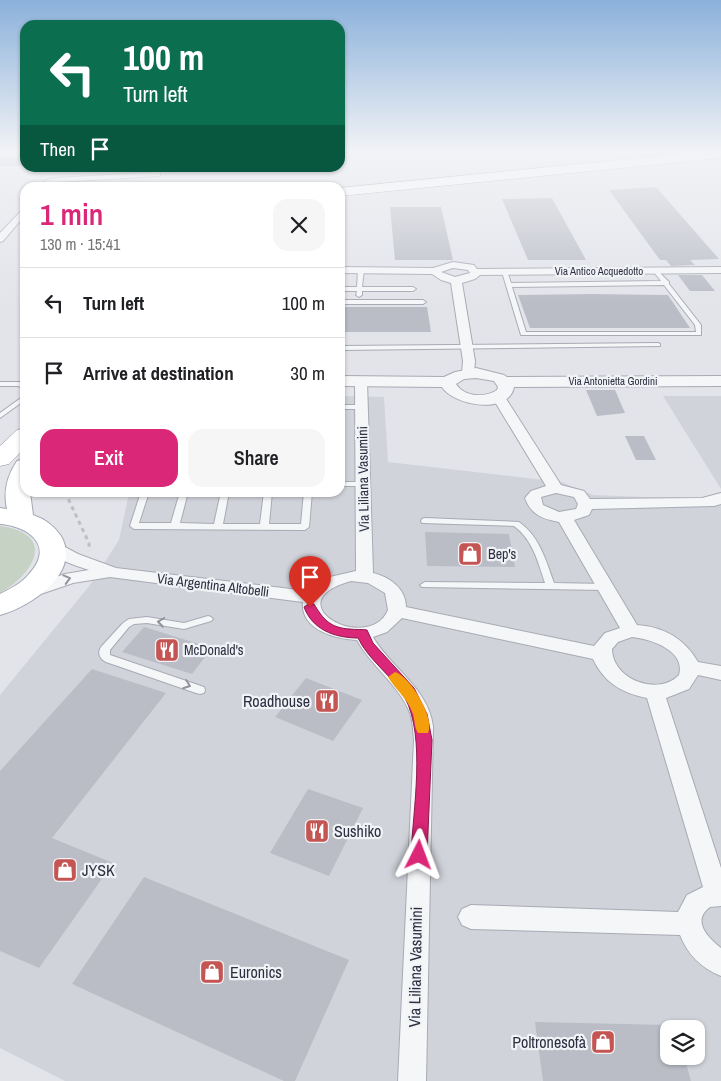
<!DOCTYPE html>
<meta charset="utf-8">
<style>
body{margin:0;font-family:"Archivo Narrow",sans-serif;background:#f6f6f6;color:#202124;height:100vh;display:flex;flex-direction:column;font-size:19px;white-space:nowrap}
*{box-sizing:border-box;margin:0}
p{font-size:16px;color:#757577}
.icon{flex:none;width:28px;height:28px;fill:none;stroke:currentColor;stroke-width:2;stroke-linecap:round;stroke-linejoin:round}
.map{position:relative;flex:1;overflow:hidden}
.drawer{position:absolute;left:20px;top:182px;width:325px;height:315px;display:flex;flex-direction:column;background:#fff;border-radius:15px;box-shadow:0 1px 4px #0004}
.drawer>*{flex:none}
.guide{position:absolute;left:20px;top:20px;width:325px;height:152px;border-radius:15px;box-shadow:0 1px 4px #0004;background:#0b6e4f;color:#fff;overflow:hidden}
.controls{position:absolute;left:660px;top:1020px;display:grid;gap:10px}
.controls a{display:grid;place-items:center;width:45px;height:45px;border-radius:10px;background:#fff;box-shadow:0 1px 4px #0004;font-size:25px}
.pin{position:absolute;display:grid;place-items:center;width:42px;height:42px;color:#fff;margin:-51px -21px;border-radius:50% 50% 50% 0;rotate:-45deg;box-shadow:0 0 5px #0007}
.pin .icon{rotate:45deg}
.me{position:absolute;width:55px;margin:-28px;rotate:3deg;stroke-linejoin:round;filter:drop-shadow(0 0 4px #0008)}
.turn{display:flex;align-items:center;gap:18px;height:105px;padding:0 20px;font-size:22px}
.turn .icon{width:65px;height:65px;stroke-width:2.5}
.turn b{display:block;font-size:35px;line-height:42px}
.then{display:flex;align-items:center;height:48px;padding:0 20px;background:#0003;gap:10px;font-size:19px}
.round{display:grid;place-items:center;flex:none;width:52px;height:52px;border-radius:15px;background:#f6f6f6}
.headline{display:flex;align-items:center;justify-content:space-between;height:85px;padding:0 20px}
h1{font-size:30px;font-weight:600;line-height:38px;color:#db2777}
.cta{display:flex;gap:10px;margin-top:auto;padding:10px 20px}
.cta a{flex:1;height:58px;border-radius:15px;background:#db2777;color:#fff;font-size:20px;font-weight:600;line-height:58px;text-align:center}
.cta a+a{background:#f6f6f6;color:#202124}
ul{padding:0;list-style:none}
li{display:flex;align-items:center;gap:15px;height:70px;padding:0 20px;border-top:1px solid #e0e0e0}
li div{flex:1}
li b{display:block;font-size:19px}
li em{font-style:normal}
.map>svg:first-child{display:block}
.built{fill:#d1d3db;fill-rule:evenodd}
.green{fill:#c6d3c4}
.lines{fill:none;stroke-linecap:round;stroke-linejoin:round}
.river{fill:#a1acc7;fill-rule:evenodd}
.building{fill:#babdc6}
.service-casing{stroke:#a8aab4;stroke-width:2}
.minor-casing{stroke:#a8aab4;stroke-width:2}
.tertiary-casing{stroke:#a8aab4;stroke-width:2}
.primary-casing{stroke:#a3a7b4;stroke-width:2}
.trunk-casing{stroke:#8b8f9f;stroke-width:1}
.motorway-casing{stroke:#8b8f9f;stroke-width:1}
.path-far1{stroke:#bdbfc4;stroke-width:1;stroke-dasharray:2 2;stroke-linecap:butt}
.path{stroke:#bdbfc4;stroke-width:3;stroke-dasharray:4 4;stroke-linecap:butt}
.service{fill:#f5f6f8;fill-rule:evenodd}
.minor{fill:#f5f6f8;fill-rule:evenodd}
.tertiary{fill:#f5f6f8;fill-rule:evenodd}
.primary{fill:#fff;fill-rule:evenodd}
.trunk{fill:#fff;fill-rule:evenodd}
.motorway{fill:#fff;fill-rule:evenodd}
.oneway{stroke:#90939c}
.route{fill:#db2777;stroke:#8e194d}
.slow{fill:#f59e0b}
.labels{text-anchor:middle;stroke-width:4.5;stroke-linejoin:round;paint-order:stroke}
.far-street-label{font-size:11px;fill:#2c3040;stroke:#f2f3f7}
.street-label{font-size:14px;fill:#2c3040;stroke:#f2f3f7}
.poi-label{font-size:14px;fill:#2c3040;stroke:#f2f3f7;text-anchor:start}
.near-poi-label{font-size:16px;fill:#2c3040;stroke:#f2f3f7;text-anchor:start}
.near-street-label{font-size:16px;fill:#2c3040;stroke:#f2f3f7}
</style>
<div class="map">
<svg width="721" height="1081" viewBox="0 0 721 1081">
<rect width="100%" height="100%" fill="#e3e4ea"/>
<g class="built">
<path d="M340 396 384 397 388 462 561 482 593 495 721 500V1081H65L0 1048V695L90 585 119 540 129 493 340 492ZM669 1029H696V1056H669Z"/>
<path d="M663 396H721V489Z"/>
</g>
<path class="green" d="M0 526C57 534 35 573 0 593Z"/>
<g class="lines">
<rect class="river" x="0" y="158" width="25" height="8"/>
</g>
<g class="building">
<path d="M656 187 719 259 690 260 695 265 671 266 666 260H660L609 190Z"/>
<path d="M552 198 586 260H528L502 199Z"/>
<path d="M390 207H441L453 260H395Z"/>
<path d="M678 275H702L715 291H690Z"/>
<path d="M592 294 668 295 690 328H530L518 295Z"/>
<path d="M340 307H427L431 332H340Z"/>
<path d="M586 390H615L625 413 597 416Z"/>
<path d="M625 436H644L656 460H636Z"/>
<path d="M425 532 509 534 515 567 427 566Z"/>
<path d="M144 627 212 648 192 674 122 652Z"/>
<path d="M92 669 166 693 52 838 113 863 39 968 0 951V771Z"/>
<path d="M306 678 362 700 333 741 275 717Z"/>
<path d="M308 789 363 808 329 876 270 853Z"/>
<path d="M144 877 349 960 295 1081H284L72 984Z"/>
<path d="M535 1022 669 1025V1056H684L691 1081H543Z"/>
</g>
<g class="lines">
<defs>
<g id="service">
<path d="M361 268 364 270 362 287H413L416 289 413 291H362V295L359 297 356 295 357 291H340V287H357L358 270Z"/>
<path d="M656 269 669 282V284L701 325V335H521L502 272 507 271 511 283 661 281 653 271ZM664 285 695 325 696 332H526L512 287Z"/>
<path d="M340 300H423L426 302 423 304H340Z"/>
<path d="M658 343 660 344V346L340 350V346Z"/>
<path d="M0 382H19L25 384V389L18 386H0Z"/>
<path d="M25 395V400L0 418V413Z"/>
<path d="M340 405H361L365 407 361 409H340Z"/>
<path d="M340 482H363L367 484 363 486H340Z"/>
<path d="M141 492H149L139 523H171L180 492H188L180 523 214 524 221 492H229L223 524H260L264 492H272L269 524H301L304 492H312L309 527 305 530 134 529 130 526Z"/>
<path d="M425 518 519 522C540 537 546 561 554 583L606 584 611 587 606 590 422 587 420 585 425 582 545 583C538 562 533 540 514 526L422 523 421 521 422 519Z"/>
<path d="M208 616 211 617 213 619 211 621 184 629 147 623 134 624 129 627 110 650V655L204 687 205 690 204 693 200 694 196 693 106 662C100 659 97 653 101 647L123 623 129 619 147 617 184 623Z"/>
</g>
<g id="minor">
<path d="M157 172H160V176L57 182 48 188H39L46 180 57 178Z"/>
<path d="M25 207V215L3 241 0 242V233Z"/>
<path d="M453 262 474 265 477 269 721 267V273L480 275 475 279 462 283 475 361 474 373 468 377 462 373 463 361 451 283 441 280 432 274 340 273V267L433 268ZM453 268 468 270 470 273 455 277 441 272Z"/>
<path d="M361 377 367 381 373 573C389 577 406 588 406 607L594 646 605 633 620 628 559 522C543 519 531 515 525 498L531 491 546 486 492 397 493 394H503L561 485 584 491 590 499 702 498 721 493V504L714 506 592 509 589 515 574 520 637 625C664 627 684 638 698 662L721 666V680L698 675 689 689 666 698 721 868V906L710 907C691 921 708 938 721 948V976C701 968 688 955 680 935L471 929 462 925 458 917 462 909 471 905 678 912 687 895 703 887 647 698C621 693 604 682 593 659L402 618 387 632 373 637C391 668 428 688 433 726L426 1081H398L414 740C413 731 413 721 410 713 399 685 371 666 357 640 336 639 300 630 303 602L110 577 73 583 32 597 26 595 23 591 26 587 65 574 89 570C74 565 53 559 44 545L46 541 52 540 78 554 116 568 307 591 321 579 356 571 355 381ZM556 493 574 497 578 504 576 509 559 512 543 505 541 497ZM351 581 368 583 385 593 388 610C369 655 272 603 351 581ZM632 637C650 639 686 650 679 675 658 697 612 679 612 649L618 642Z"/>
</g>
<path id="tertiary" d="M476 368 504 375 507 377 721 376V386L514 387C509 415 454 406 442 387L340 386V376L444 377 455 372ZM476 378 494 381 498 387 497 390C485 398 464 397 456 384L464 379Z"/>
<path id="primary" d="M25 459V492H30L33 515C45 519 54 526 61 536 82 573 30 607 0 615V594C10 589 22 583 29 574 55 546 29 526 0 524V508L7 509C3 492 7 476 17 461Z"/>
<path id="trunk" d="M700 152H721V158L340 196V188Z"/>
<path id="motorway" d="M25 428V448L9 464 0 466V446L17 430Z"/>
</defs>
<use href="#service" class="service-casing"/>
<use href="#minor" class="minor-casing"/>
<use href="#tertiary" class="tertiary-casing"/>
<use href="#primary" class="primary-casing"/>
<use href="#trunk" class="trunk-casing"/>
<use href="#motorway" class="motorway-casing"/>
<g class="path-far1">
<path d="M340 156 402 152"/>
<path d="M168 172 210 168"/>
</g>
<path class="path" d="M65 492 89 543V551"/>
<use href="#service" class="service"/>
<use href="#minor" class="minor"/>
<use href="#tertiary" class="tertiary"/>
<use href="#primary" class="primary"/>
<use href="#trunk" class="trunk"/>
<use href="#motorway" class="motorway"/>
</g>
<defs><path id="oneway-chevron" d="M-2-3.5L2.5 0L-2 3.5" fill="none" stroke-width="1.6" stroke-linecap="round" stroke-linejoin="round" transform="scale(1.25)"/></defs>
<g class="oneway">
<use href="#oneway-chevron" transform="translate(67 579) rotate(-15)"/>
<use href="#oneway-chevron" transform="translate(161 622) rotate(-171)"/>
<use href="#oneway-chevron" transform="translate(187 685) rotate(20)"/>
</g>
<linearGradient id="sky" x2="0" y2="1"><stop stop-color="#8bb1db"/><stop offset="0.5" stop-color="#f2f3f6"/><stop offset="1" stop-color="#f2f3f6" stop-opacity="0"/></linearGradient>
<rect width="721" height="304" fill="url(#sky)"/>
<path class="route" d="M310 603 314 604C323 619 330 628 350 629 356 630 361 629 367 630L373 643 414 688 427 714 432 740 427 855 425 860 419 863 413 860 411 855C413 810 426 737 405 698 393 676 369 661 358 638 334 638 312 629 304 607Z"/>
<path class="slow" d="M395 672C410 676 436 719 428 733H418C414 727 415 720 413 714 408 699 396 690 388 677Z"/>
<defs>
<symbol id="shop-square" viewBox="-11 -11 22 22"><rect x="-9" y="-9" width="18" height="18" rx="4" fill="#c45552" stroke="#f2f3f7"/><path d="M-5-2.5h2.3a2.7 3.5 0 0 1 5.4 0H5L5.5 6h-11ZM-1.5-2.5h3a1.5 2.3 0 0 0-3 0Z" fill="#fff"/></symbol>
<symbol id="restaurant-square" viewBox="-11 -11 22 22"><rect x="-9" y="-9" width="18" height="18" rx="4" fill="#c45552" stroke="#f2f3f7"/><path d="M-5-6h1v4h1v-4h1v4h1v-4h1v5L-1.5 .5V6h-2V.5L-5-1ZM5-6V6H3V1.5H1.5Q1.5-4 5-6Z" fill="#fff"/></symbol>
</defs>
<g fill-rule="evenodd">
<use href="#shop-square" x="456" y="540" width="28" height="28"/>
<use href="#restaurant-square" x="153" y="636" width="28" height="28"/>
<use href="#restaurant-square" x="313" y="687" width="28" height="28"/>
<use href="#restaurant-square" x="303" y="817" width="28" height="28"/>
<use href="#shop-square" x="51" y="856" width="28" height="28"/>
<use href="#shop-square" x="198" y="958" width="28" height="28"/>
<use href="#shop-square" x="589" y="1028" width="28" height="28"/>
</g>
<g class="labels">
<g class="far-street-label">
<text x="599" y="275">Via Antico Acquedotto</text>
<text x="613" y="385">Via Antonietta Gordini</text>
</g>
<g class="street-label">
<text transform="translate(363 479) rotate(-91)" y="5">Via Liliana Vasumini</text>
<text transform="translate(213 585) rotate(7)" y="5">Via Argentina Altobelli</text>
</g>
<g class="poi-label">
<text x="488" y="559">Bep's</text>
<text x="184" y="655">McDonald's</text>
</g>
<g class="near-poi-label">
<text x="310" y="707" text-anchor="end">Roadhouse</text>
<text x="334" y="837">Sushiko</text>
<text x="82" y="876">JYSK</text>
<text x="230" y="978">Euronics</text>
<text x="586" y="1048" text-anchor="end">Poltronesofà</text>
</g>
<g class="near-street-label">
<text transform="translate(415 967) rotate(-89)" y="6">Via Liliana Vasumini</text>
</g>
</g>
</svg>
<div class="controls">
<a><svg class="icon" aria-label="layers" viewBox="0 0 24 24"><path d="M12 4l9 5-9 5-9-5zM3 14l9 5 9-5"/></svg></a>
</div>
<div class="pin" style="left:310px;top:607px;background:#d93025"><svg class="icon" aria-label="arrive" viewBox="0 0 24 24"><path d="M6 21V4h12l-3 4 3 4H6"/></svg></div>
<svg class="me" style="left:419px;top:855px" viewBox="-20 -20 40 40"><path d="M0-17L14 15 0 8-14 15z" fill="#db2777" stroke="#fff" stroke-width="4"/></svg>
<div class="guide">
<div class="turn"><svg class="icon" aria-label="left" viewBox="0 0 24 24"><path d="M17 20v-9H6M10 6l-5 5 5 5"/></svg><div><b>100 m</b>Turn left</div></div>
<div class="then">Then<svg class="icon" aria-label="arrive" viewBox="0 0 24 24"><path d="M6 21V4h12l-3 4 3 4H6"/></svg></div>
</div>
<section class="drawer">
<div class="headline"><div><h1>1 min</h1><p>130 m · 15:41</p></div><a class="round"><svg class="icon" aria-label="close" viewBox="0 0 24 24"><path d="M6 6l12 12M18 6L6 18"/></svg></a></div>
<ul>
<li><svg class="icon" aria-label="left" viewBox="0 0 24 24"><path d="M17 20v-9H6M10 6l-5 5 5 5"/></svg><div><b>Turn left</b></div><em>100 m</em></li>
<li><svg class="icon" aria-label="arrive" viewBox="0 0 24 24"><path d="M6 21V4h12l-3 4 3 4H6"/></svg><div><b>Arrive at destination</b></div><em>30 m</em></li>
</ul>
<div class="cta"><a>Exit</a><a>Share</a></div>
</section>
</div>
